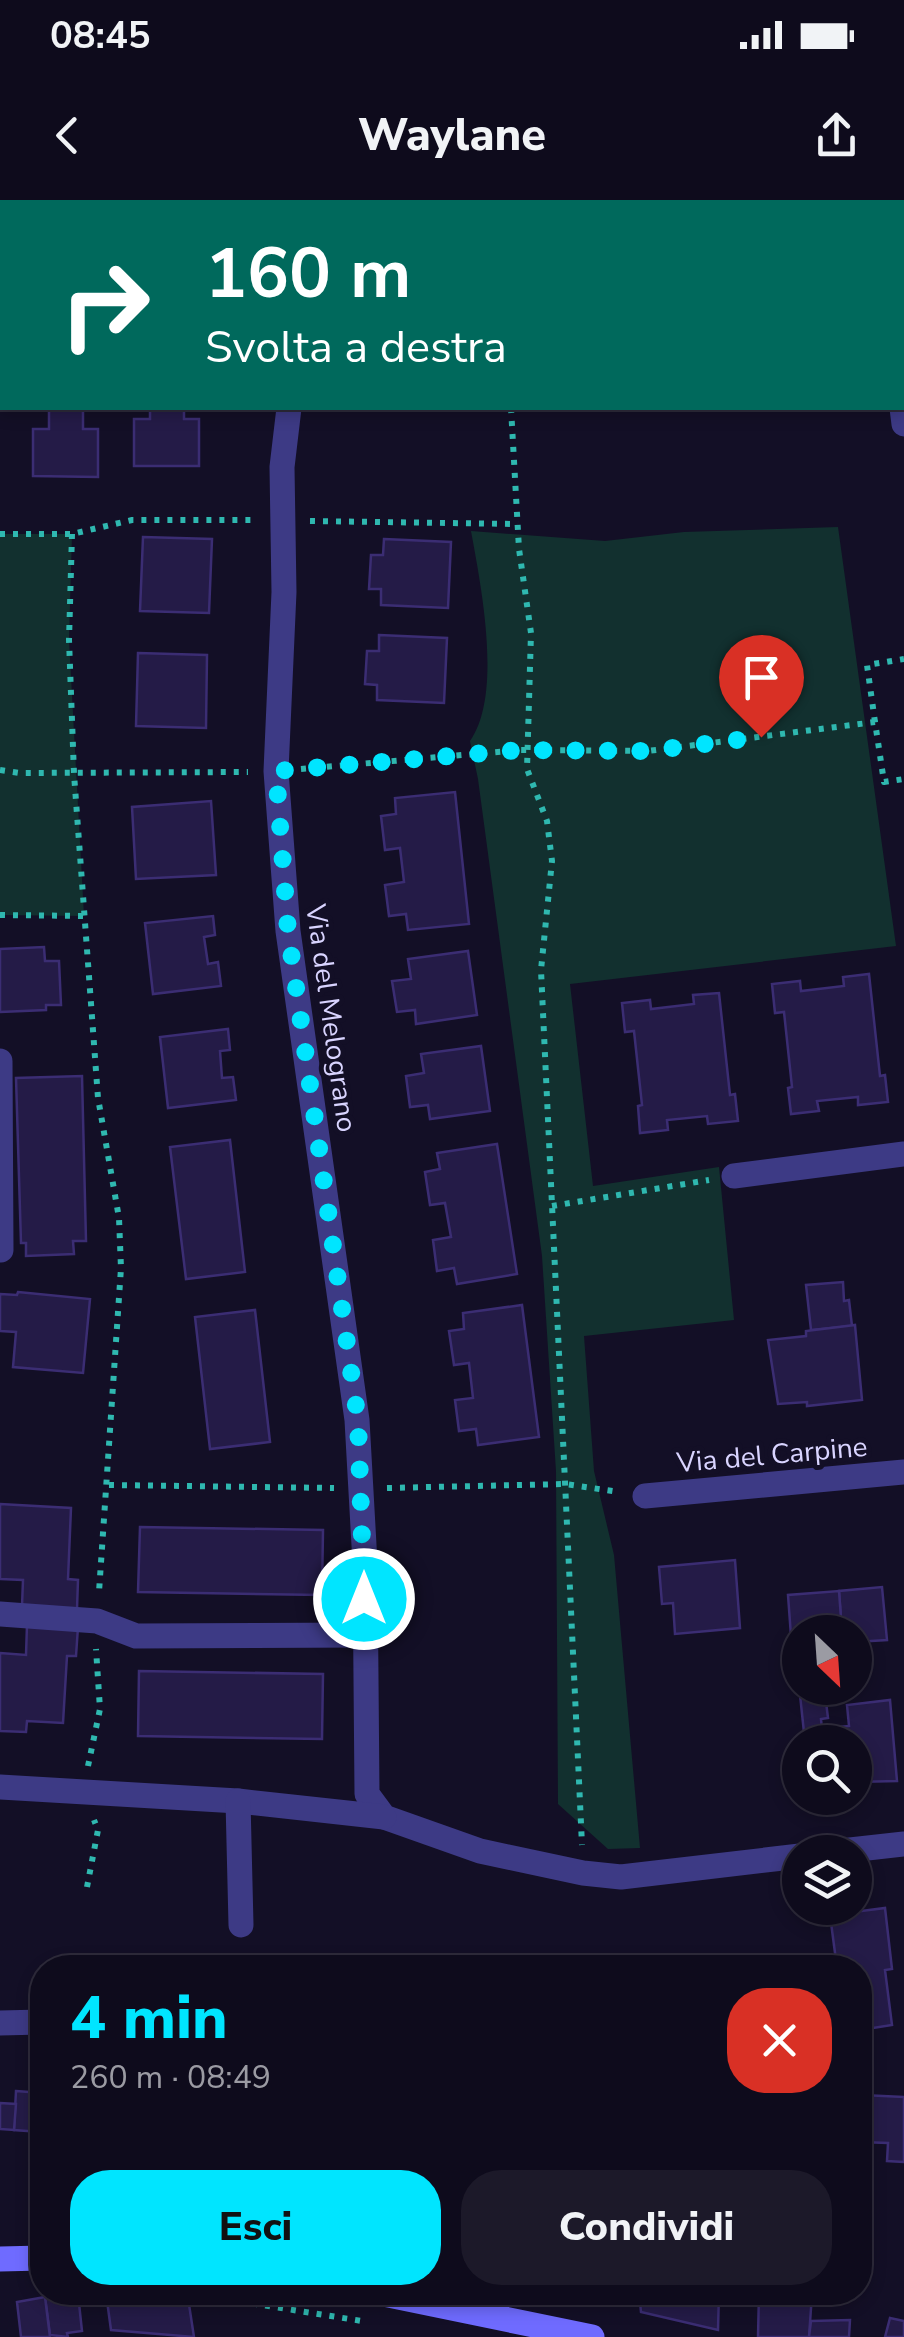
<!DOCTYPE html>
<html lang="it">
<meta charset="utf-8">
<style>
body{margin:0;font-family:"Nunito Sans",sans-serif;background:#1c1929;color:#f1f3f6;height:100vh;display:flex;flex-direction:column;font-size:38px;white-space:nowrap}
*{box-sizing:border-box;margin:0}
p{font-size:32px;color:#9b9ba3}
.icon{flex:none;width:55px;height:55px;fill:none;stroke:currentColor;stroke-width:2;stroke-linecap:round;stroke-linejoin:round}
.map{position:relative;flex:1;overflow:hidden}
.details{position:absolute;left:30px;top:1755px;width:842px;height:350px;display:flex;flex-direction:column;background:#0e0b1c;border-radius:40px;box-shadow:0 5px 15px #0003,0 0 0 2px #2e2b3b}
.details>*{flex:none}
.guide{position:absolute;left:0px;top:0px;width:905px;height:210px;box-shadow:0 5px 15px #0003,0 0 0 2px #2e2b3b;background:#00695c;color:#fff;overflow:hidden}
.needle{width:65px;rotate:155deg}
.tools{position:absolute;left:782px;top:1415px;display:grid;gap:20px}
.tools a{display:grid;place-items:center;width:90px;height:90px;border-radius:50%;background:#0e0b1c;box-shadow:0 5px 15px #0003,0 0 0 2px #2e2b3b;font-size:50px}
.pin{position:absolute;display:grid;place-items:center;width:85px;height:85px;color:#fff;margin:-102px -42px;border-radius:50% 50% 50% 0;rotate:-45deg;box-shadow:0 0 10px #0007}
.pin .icon{rotate:45deg}
.me{position:absolute;width:110px;margin:-55px;rotate:0deg;stroke-linejoin:round;filter:drop-shadow(0 0 8px #0008)}
.turn{display:flex;align-items:center;gap:35px;height:210px;padding:0 40px;font-size:45px}
.turn .icon{width:130px;height:130px;stroke-width:2.5}
.turn b{display:block;font-size:70px;line-height:85px}
.round{display:grid;place-items:center;flex:none;width:105px;height:105px;border-radius:40px;background:#1c1929}
.headline{display:flex;align-items:center;justify-content:space-between;height:170px;padding:0 40px}
h1{font-size:60px;font-weight:800;line-height:75px;color:#00e5ff}
.action{display:flex;gap:20px;margin-top:auto;padding:20px 40px}
.action a{flex:1;height:115px;border-radius:40px;background:#00e5ff;color:#111;font-size:40px;font-weight:800;line-height:115px;text-align:center}
.action a+a{background:#1c1929;color:#f1f3f6}
.status{display:flex;justify-content:space-between;align-items:center;height:70px;padding:0 50px;background:#0e0b1c;direction:ltr}
.status svg{height:28px;fill:currentColor}
header{display:flex;justify-content:space-between;align-items:center;height:130px;padding:0 40px;background:#0e0b1c;font-size:45px;font-weight:800}
.map>svg:first-child{display:block}
.green{fill:#12302f}
.building{fill:#241b47;stroke:#3b2d73;stroke-width:2.5}
.lines{fill:none;stroke-linecap:round;stroke-linejoin:round}
.path{stroke:#2fb8b0;stroke-width:6;stroke-dasharray:5 8;stroke-linecap:butt}
.street{stroke:#3d3a85;stroke-width:25}
.secondary{stroke:#6f6bff;stroke-width:25}
.route{stroke:#00e5ff;stroke-width:18;stroke-dasharray:0 32.4}
.labels{text-anchor:middle;stroke-width:10;stroke-linejoin:round;paint-order:stroke}
.street-label{font-size:28px;fill:#d9d4ff;stroke:#130f26}
</style>
<div class="status"><b>08:45</b><svg viewBox="0 0 49 12"><path d="M0 12V9h3v3zM5 12V6h3v6zM10 12V3h3v9zM15 12V0h3v12zM26 1h20v11H26zM47 4h2v5h-2z"/></svg></div>
<header><svg class="icon" aria-label="back" viewBox="0 0 24 24"><path d="M15 5l-7 7 7 7"/></svg>Waylane<svg class="icon" aria-label="share" viewBox="0 0 24 24"><path d="M12 15V3M7 8l5-5 5 5M5 13v7h14v-7"/></svg></header>
<div class="map">
<svg width="904" height="2137" viewBox="0 0 904 2137">
<rect width="100%" height="100%" fill="#130f26"/>
<g class="green">
<path d="M838 327 896 746 570 784 593 986 719 967 734 1120 584 1136 594 1271 614 1355 640 1648 608 1649 558 1604 556 1271 542 1056 478 579 470 541C503 494 481 386 471 331L605 341 684 332Z"/>
<path d="M0 334H72L69 440 84 716 0 715Z"/>
</g>
<g class="building">
<path d="M49 208H83V229H98V277L33 276V229H49Z"/>
<path d="M150 208H184V219H199V266H134V219H150Z"/>
<path d="M143 337 212 339 209 413 140 411Z"/>
<path d="M384 339 451 342 448 408 381 405V389H369L371 355H383Z"/>
<path d="M379 435 447 438 444 503 377 500V485L365 484 367 451H379Z"/>
<path d="M138 453 207 455 206 528 136 526Z"/>
<path d="M455 592 469 724 408 730 406 714 389 716 385 685 404 682 400 648 385 650 381 616 396 614 395 598Z"/>
<path d="M211 601 216 675 136 679 132 607Z"/>
<path d="M213 716 215 735 204 737 208 764 218 762 221 786 153 794 145 723Z"/>
<path d="M44 747 45 761H59L61 805H46V810L0 812V749Z"/>
<path d="M468 751 477 815 416 824 415 810 397 812 392 781 411 779 408 759Z"/>
<path d="M869 774 880 876 885 875 888 902 858 905V897L817 901 819 911 791 914 788 888 792 887 784 812 775 813 772 784 800 781 801 791 844 786 843 777Z"/>
<path d="M719 793 730 895 735 894 738 921 708 924 707 916 667 920 668 930 640 933 638 906 642 905 634 831 625 832 622 803 650 800 651 809 694 804 693 795Z"/>
<path d="M228 829 230 850 220 851 222 878 233 877 236 900 168 908 160 837Z"/>
<path d="M481 846 490 911 430 919 428 905 410 907 406 876 424 873 421 854Z"/>
<path d="M82 876 86 1041H73L74 1054 26 1056V1043H21L16 878Z"/>
<path d="M230 940 245 1072 186 1079 170 947Z"/>
<path d="M497 944 517 1074 457 1084 454 1068 437 1071 433 1040 451 1037 445 1003 430 1005 425 972 440 969 437 953Z"/>
<path d="M843 1082 844 1101 849 1100 852 1126 811 1130 806 1085Z"/>
<path d="M18 1092 90 1099 83 1173 13 1167 16 1132 0 1131V1094L17 1095Z"/>
<path d="M522 1105 539 1237 478 1245 476 1229 459 1231 455 1200 473 1198 469 1163 454 1165 449 1131 464 1129 463 1113Z"/>
<path d="M255 1110 270 1242 210 1249 195 1117Z"/>
<path d="M855 1125 862 1200 807 1206V1202L778 1204 768 1140 806 1136V1131Z"/>
<path d="M0 1304 71 1308 68 1379 78 1380 77 1409 22 1406 23 1380 0 1379Z"/>
<path d="M140 1327 323 1330 322 1395 138 1392Z"/>
<path d="M735 1360 740 1428 675 1434 673 1403 662 1404 659 1367Z"/>
<path d="M882 1387 887 1440 855 1442V1432H842L839 1391Z"/>
<path d="M839 1391 842 1432H800V1450H792L788 1395Z"/>
<path d="M27 1425 78 1427 76 1456H67L63 1523 27 1521 26 1532 0 1531V1453L26 1455Z"/>
<path d="M139 1471 323 1474 322 1539 138 1536Z"/>
<path d="M825 1494 828 1518 821 1519 822 1529 849 1526 847 1505 890 1500 897 1581 855 1582V1542H805L800 1495Z"/>
<path d="M885 1708 892 1769 885 1770 892 1825 860 1830V1768H837L830 1715Z"/>
<path d="M16 1891 42 1893 40 1932 14 1930Z"/>
<path d="M862 1895 904 1897V1962L887 1961 888 1943 861 1942Z"/>
<path d="M0 1903 16 1904 14 1930 0 1929Z"/>
<path d="M639 2092H719L718 2130 641 2112Z"/>
<path d="M759 2092 812 2094 809 2137H758Z"/>
<path d="M106 2093 188 2098 194 2137 111 2130Z"/>
<path d="M78 2094 82 2131 67 2133 68 2137 50 2135 45 2097Z"/>
<path d="M45 2097 50 2137H21L17 2102Z"/>
<path d="M890 2118 904 2121V2137H885Z"/>
<path d="M850 2120 849 2137H809L811 2121Z"/>
</g>
<g class="lines">
<g class="path">
<path d="M511 208 519 349 531 433 527 569 547 621 552 661 541 770 582 1645"/>
<path d="M310 321 518 324"/>
<path d="M0 334H72L132 320H257"/>
<path d="M72 334 69 440 74 574 98 898 119 1018 121 1068 99 1392"/>
<path d="M875 522 867 465 904 459"/>
<path d="M301 569 520 550 648 551 875 522 884 582 904 579"/>
<path d="M0 570 20 573 248 572"/>
<path d="M0 715 84 716"/>
<path d="M552 1006 709 980"/>
<path d="M109 1285 334 1288"/>
<path d="M387 1288 565 1284 619 1292"/>
<path d="M88 1566 100 1509 96 1449"/>
<path d="M87 1687 98 1630 94 1620"/>
<path d="M136 2092 218 2098 362 2121"/>
</g>
<g class="street">
<path d="M292 0V2"/>
<path d="M0 127H2"/>
<path d="M289 208 282 267 284 392 276 571 288 731 357 1220 365 1363 367 1594 384 1617 480 1651 583 1673 621 1677 800 1656"/>
<path d="M902 208 904 224"/>
<path d="M0 861 1 1050"/>
<path d="M734 976 904 954"/>
<path d="M645 1296 904 1272"/>
<path d="M0 1414 97 1421 136 1436 364 1435"/>
<path d="M0 1587 238 1601 384 1617"/>
<path d="M238 1601 241 1725"/>
<path d="M832 1652 904 1644"/>
<path d="M0 1823 42 1822"/>
</g>
<g class="secondary">
<path d="M0 2059 42 2058"/>
<path d="M374 2092 592 2137"/>
</g>
</g>
<g class="lines">
<path class="route" d="M364 1399 358 1220 288 731 276 571 520 550 648 551 761 537"/>
</g>
<g class="labels">
<g class="street-label">
<text transform="translate(332 818) rotate(82)" y="10">Via del Melograno</text>
<text transform="translate(772 1254) rotate(-5)" y="10">Via del Carpine</text>
</g>
</g>
</svg>
<div class="tools">
<a><svg class="needle" viewBox="-14 -14 28 28"><path d="M0-13l5 13h-10z" fill="#e53935"/><path d="M0 13l5-13h-10z" fill="#9b9ba3"/></svg></a>
<a><svg class="icon" aria-label="search" viewBox="0 0 24 24"><circle cx="10" cy="10" r="6"/><path d="M15 15l6 6"/></svg></a>
<a><svg class="icon" aria-label="layers" viewBox="0 0 24 24"><path d="M12 4l9 5-9 5-9-5zM3 14l9 5 9-5"/></svg></a>
</div>
<div class="pin" style="left:761px;top:537px;background:#d93025"><svg class="icon" aria-label="arrive" viewBox="0 0 24 24"><path d="M6 21V4h12l-3 4 3 4H6"/></svg></div>
<svg class="me" style="left:364px;top:1399px" viewBox="-20 -20 40 40"><circle r="17" fill="#00e5ff" stroke="#fff" stroke-width="3"/><path d="M0-11L8 9 0 5-8 9z" fill="#fff"/></svg>
<div class="guide">
<div class="turn"><svg class="icon" aria-label="right" viewBox="0 0 24 24"><path d="M7 20v-9h11M14 6l5 5-5 5"/></svg><div><b>160 m</b>Svolta a destra</div></div>
</div>
<section class="details">
<div class="headline"><div><h1>4 min</h1><p>260 m · 08:49</p></div><a class="round" style="background:#d93025;color:#fff"><svg class="icon" aria-label="close" viewBox="0 0 24 24"><path d="M6 6l12 12M18 6L6 18"/></svg></a></div>
<div class="action"><a>Esci</a><a>Condividi</a></div>
</section>
</div>
